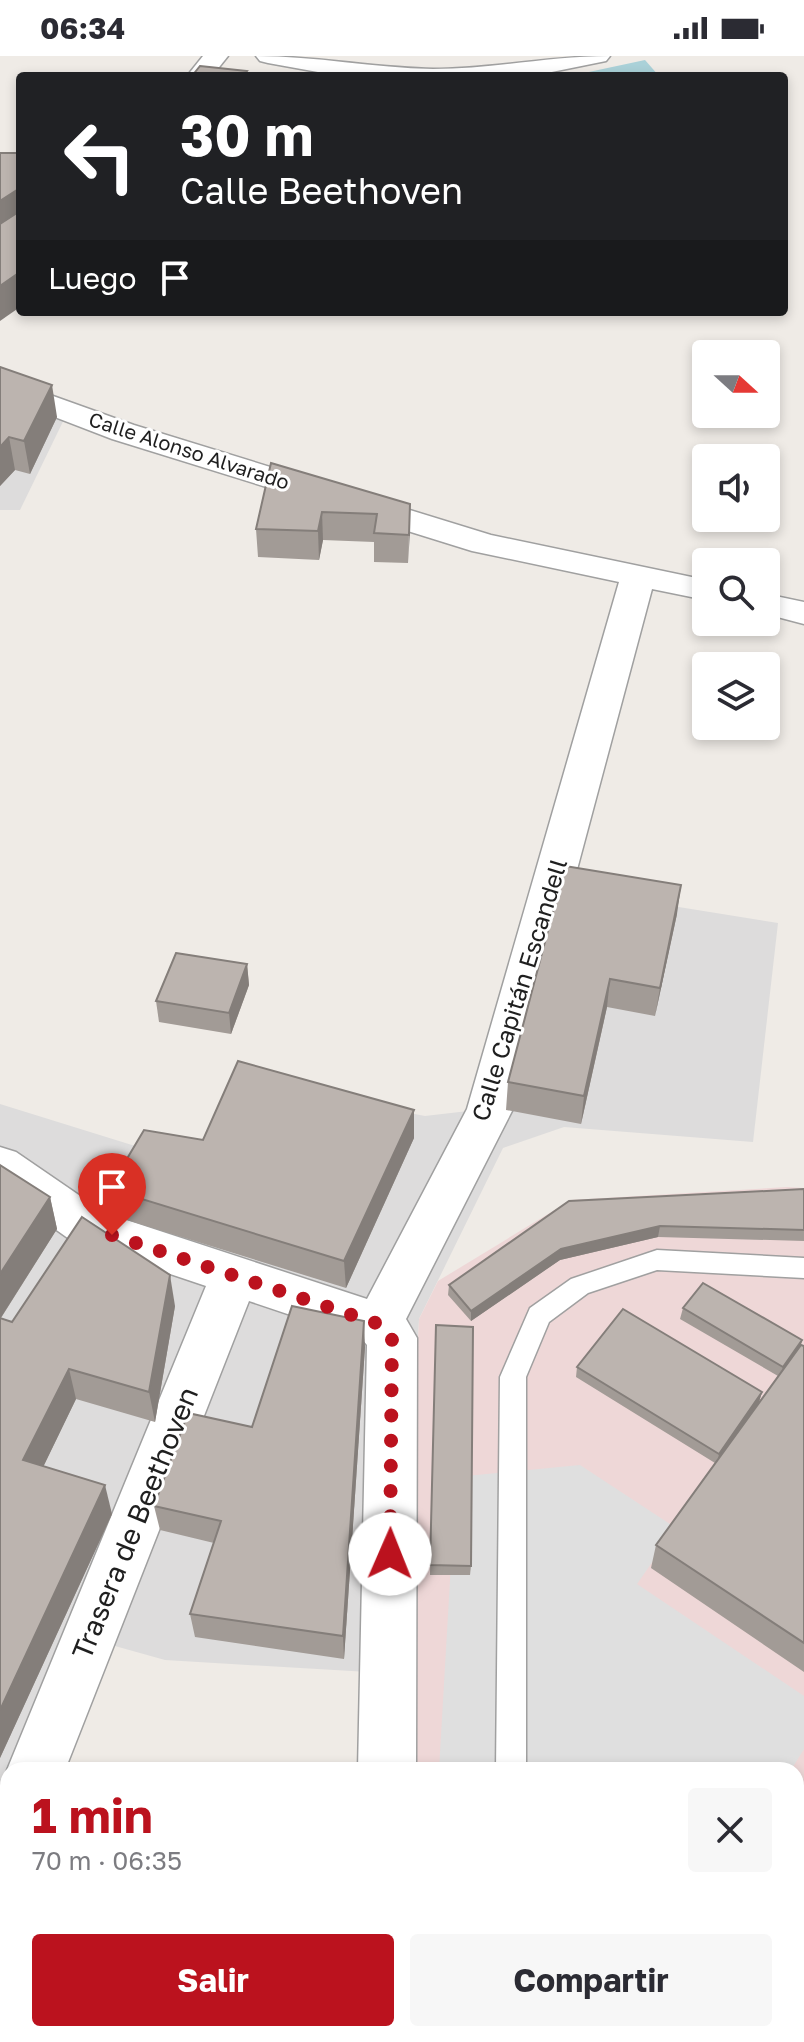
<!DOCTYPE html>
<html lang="es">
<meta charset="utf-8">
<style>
body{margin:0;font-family:"Golos Text",sans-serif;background:#f7f7f7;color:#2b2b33;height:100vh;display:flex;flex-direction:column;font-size:30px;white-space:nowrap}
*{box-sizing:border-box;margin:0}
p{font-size:26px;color:#7c7c81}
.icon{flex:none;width:44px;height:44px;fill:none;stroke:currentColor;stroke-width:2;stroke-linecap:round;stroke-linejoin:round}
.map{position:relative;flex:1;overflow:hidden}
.panel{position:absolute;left:0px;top:1706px;width:804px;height:280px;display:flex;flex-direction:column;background:#fff;border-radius:24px 24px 0 0;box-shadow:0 4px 12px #0003}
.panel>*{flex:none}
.guide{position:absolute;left:16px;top:16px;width:772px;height:244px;border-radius:8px;box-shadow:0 4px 12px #0003;background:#202124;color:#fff;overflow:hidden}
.needle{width:52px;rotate:111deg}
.controls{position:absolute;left:692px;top:284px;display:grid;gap:16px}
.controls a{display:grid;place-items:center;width:88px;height:88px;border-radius:8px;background:#fff;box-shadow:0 4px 12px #0003;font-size:40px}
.pin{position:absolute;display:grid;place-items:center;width:68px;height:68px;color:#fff;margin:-82px -34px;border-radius:50% 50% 50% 0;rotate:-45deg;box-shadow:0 0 8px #0007}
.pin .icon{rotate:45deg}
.me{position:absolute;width:88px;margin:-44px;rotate:1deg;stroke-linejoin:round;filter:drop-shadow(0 0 6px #0008)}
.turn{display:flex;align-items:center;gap:28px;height:168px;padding:0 32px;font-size:36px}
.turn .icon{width:104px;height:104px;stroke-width:2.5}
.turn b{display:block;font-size:56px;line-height:68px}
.then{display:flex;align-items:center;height:76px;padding:0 32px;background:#0003;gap:16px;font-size:30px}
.round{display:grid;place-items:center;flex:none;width:84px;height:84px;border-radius:8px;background:#f7f7f7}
.headline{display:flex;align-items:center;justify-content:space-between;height:136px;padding:0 32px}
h1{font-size:48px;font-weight:700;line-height:60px;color:#bb121e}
.action{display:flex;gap:16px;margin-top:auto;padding:16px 32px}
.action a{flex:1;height:92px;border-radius:8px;background:#bb121e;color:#fff;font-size:32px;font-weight:700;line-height:92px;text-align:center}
.action a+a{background:#f7f7f7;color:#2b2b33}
.status{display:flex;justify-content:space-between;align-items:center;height:56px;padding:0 40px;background:#fff;direction:ltr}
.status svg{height:22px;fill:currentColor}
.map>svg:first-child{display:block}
.residential{fill:#dddcdc}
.commercial{fill:#eed7d7}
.parking{fill:#dfdfdf}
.water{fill:#aad1d8}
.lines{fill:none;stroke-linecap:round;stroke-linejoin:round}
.lane-casing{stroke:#a0a0a0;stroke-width:3}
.street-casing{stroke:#a0a0a0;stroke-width:3}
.lane{fill:#fff;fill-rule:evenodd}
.street{fill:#fff;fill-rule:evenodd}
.wall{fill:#a29b96}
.shaded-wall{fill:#847e7a}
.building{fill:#bcb4af;stroke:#847e7a;stroke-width:2}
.route{stroke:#bb121e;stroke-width:14;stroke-dasharray:0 25.2}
.labels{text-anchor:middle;stroke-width:6;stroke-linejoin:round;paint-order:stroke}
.far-street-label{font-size:20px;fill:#1f1f1f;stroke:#fff}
.street-label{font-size:24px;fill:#1f1f1f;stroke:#fff}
.near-street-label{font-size:28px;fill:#1f1f1f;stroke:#fff}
</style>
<div class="status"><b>06:34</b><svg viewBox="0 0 49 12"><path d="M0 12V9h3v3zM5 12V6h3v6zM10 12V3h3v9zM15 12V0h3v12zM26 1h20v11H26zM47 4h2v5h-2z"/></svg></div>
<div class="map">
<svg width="804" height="1986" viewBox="0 0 804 1986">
<rect width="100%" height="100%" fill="#efebe6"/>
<g class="residential">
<path d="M0 321 71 349 20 454H0Z"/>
<path d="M536 828 778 867 753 1086 564 1071 503 1092 419 1263 402 1618 165 1604 72 1578 0 1732V1048L148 1094 207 1092 231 1023 425 1060 468 1055 520 867Z"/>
</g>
<path class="commercial" d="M787 1131 804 1132V1986H397L398 1978H796V1714H401L402 1618 419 1263 438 1225 571 1144Z"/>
<g class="parking">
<path d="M580 1409 676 1472 637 1528 804 1640V1693L791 1714H439L456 1421Z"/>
<path d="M424 1978H557L552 1986H424Z"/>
</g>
<path class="water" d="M645 4 659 20H570Z"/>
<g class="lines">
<defs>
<g id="lane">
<path d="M657 1194 804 1202V1222L657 1214 588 1237 549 1266 526 1321V1714H496L500 1321 530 1252 571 1223Z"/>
<path d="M467 1978H499L497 1986H465Z"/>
</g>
<g id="street">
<path d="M203 0H228L212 20H187Z"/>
<path d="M256 0C316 0 374 12 433 13 493 13 550 0 610 0L606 5 532 20H340L268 7 260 5Z"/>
<path d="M0 321 134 369 491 479 706 524V544L652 533 513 1053 406 1263 417 1282 416 1714H358L367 1289 362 1283 249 1245 65 1714H8V1717L7 1714 206 1230 72 1185 0 1134V1091L16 1096 105 1157 367 1243 467 1053 619 526 472 495 112 383 0 340Z"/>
<path d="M766 538 804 546V568L766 558Z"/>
<path d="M8 1753V1830L0 1833V1756Z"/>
<path d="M352 1978H416L415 1986H351Z"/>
</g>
</defs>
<use href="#lane" class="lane-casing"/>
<use href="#street" class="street-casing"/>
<use href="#lane" class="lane"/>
<use href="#street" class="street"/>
</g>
<g class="wall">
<path d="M0 311 57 361 30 418 15 414 0 430Z"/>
<path d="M271 407 410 448 408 507 374 506V486L323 484 319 504 258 501 256 473Z"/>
<path d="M677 858 655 960 607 951 581 1068 506 1054 508 1026Z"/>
<path d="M247 908 249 929 231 978 159 966 156 945Z"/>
<path d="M414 1054V1082L346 1232 114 1160 109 1133 203 1084Z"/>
<path d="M0 1109 50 1141 57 1173 1 1262 12 1266 175 1250 155 1366 76 1343 43 1411 112 1458 0 1702Z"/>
<path d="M804 1133V1185L658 1181 560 1204 471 1265 448 1239 449 1229 569 1145Z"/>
<path d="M683 1252 802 1284 801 1290H804V1616L651 1512 656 1489 715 1407 576 1321 577 1311 762 1336 759 1346 778 1320 680 1263Z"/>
<path d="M436 1269 471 1510 470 1519H430Z"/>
<path d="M365 1291 344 1603 195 1581 190 1558 214 1487 160 1474 154 1450 252 1371Z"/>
</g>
<g class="shaded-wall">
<path d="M20 132V160L0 174V145Z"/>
<path d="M20 216V251L0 265V230Z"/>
<path d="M52 329 57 361 30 418 24 385Z"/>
<path d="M9 381 15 414 0 430V391Z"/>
<path d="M410 448V476L408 507 409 479Z"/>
<path d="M322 456 323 484 319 504 318 475Z"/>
<path d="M681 829 677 858 655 960 660 932Z"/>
<path d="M247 908 249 929 231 978 229 957Z"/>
<path d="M610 923 607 951 581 1068 584 1040Z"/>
<path d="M414 1054V1082L346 1232 344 1205Z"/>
<path d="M50 1141 57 1173 0 1263V1218Z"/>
<path d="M660 1170 658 1181 560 1204 471 1265V1255L561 1193Z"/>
<path d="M170 1219 175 1250 155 1366 149 1336Z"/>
<path d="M364 1265 365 1291 344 1603 343 1580Z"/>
<path d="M802 1284 799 1294 780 1321 783 1311Z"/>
<path d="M69 1313 76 1343 32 1434 23 1404Z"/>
<path d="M762 1336 759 1346 717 1408 719 1398Z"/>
<path d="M105 1429 112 1458 0 1702V1654Z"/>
</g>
<g class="building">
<path d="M200 10 247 15 243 20H192Z"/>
<path d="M0 97H20V132L0 145Z"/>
<path d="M20 155V216L0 230V168Z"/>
<path d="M0 311 52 329 24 385 9 381 0 391Z"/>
<path d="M271 407 410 448 409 479 374 477 377 458 322 456 318 475 256 473Z"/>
<path d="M565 810 681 829 660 932 610 923 584 1040 508 1026Z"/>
<path d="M176 897 247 908 229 957 156 945Z"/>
<path d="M238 1005 414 1054 344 1205 109 1133 144 1074 203 1084Z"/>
<path d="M0 1109 50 1141 0 1218Z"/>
<path d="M804 1133V1174L660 1170 561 1193 471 1255 449 1229 569 1145Z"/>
<path d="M82 1161 170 1219 149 1336 69 1313 23 1404 105 1429 0 1654V1262L12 1266Z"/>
<path d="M703 1227 802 1284 783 1311 683 1252Z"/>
<path d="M292 1250 364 1265 343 1580 190 1558 221 1465 154 1450 188 1357 252 1371Z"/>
<path d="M623 1253 762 1336 719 1398 577 1311Z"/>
<path d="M436 1269 473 1271 471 1510 430 1509Z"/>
<path d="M801 1289 804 1290V1587L656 1489Z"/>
<path d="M800 1762 804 1765V1977L799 1986H594L599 1978H796V1769Z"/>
<path d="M804 1977V1986H799Z"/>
</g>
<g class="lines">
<path class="route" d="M112 1179 379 1268 392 1282 390 1498"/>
</g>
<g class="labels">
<g class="far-street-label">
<text transform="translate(189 395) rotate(18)" y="7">Calle Alonso Alvarado</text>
</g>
<g class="street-label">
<text transform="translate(520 934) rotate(-73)" y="8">Calle Capitán Escandell</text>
</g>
<g class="near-street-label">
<text transform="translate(135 1467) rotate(-68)" y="10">Trasera de Beethoven</text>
</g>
</g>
</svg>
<div class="controls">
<a><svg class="needle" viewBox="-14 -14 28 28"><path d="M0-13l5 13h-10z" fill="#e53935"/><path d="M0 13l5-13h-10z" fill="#7c7c81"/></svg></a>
<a><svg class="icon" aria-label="sound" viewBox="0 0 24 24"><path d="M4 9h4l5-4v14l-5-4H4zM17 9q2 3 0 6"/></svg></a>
<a><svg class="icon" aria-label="search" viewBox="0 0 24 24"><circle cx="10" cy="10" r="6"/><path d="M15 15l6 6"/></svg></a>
<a><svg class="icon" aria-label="layers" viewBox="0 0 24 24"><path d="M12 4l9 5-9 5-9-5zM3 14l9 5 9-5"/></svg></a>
</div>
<div class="pin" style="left:112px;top:1179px;background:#d93025"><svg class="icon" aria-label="arrive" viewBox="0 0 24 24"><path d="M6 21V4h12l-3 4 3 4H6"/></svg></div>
<svg class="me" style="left:390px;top:1498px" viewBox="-20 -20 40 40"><circle r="19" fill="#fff"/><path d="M0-13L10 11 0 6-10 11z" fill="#bb121e"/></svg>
<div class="guide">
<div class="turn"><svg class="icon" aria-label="left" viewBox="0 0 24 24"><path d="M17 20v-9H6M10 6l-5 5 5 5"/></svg><div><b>30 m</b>Calle Beethoven</div></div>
<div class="then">Luego<svg class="icon" aria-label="arrive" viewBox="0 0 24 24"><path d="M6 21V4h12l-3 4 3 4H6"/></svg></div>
</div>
<section class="panel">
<div class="headline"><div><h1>1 min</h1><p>70 m · 06:35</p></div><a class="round"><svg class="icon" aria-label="close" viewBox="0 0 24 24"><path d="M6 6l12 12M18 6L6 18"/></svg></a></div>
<div class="action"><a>Salir</a><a>Compartir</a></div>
</section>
</div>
